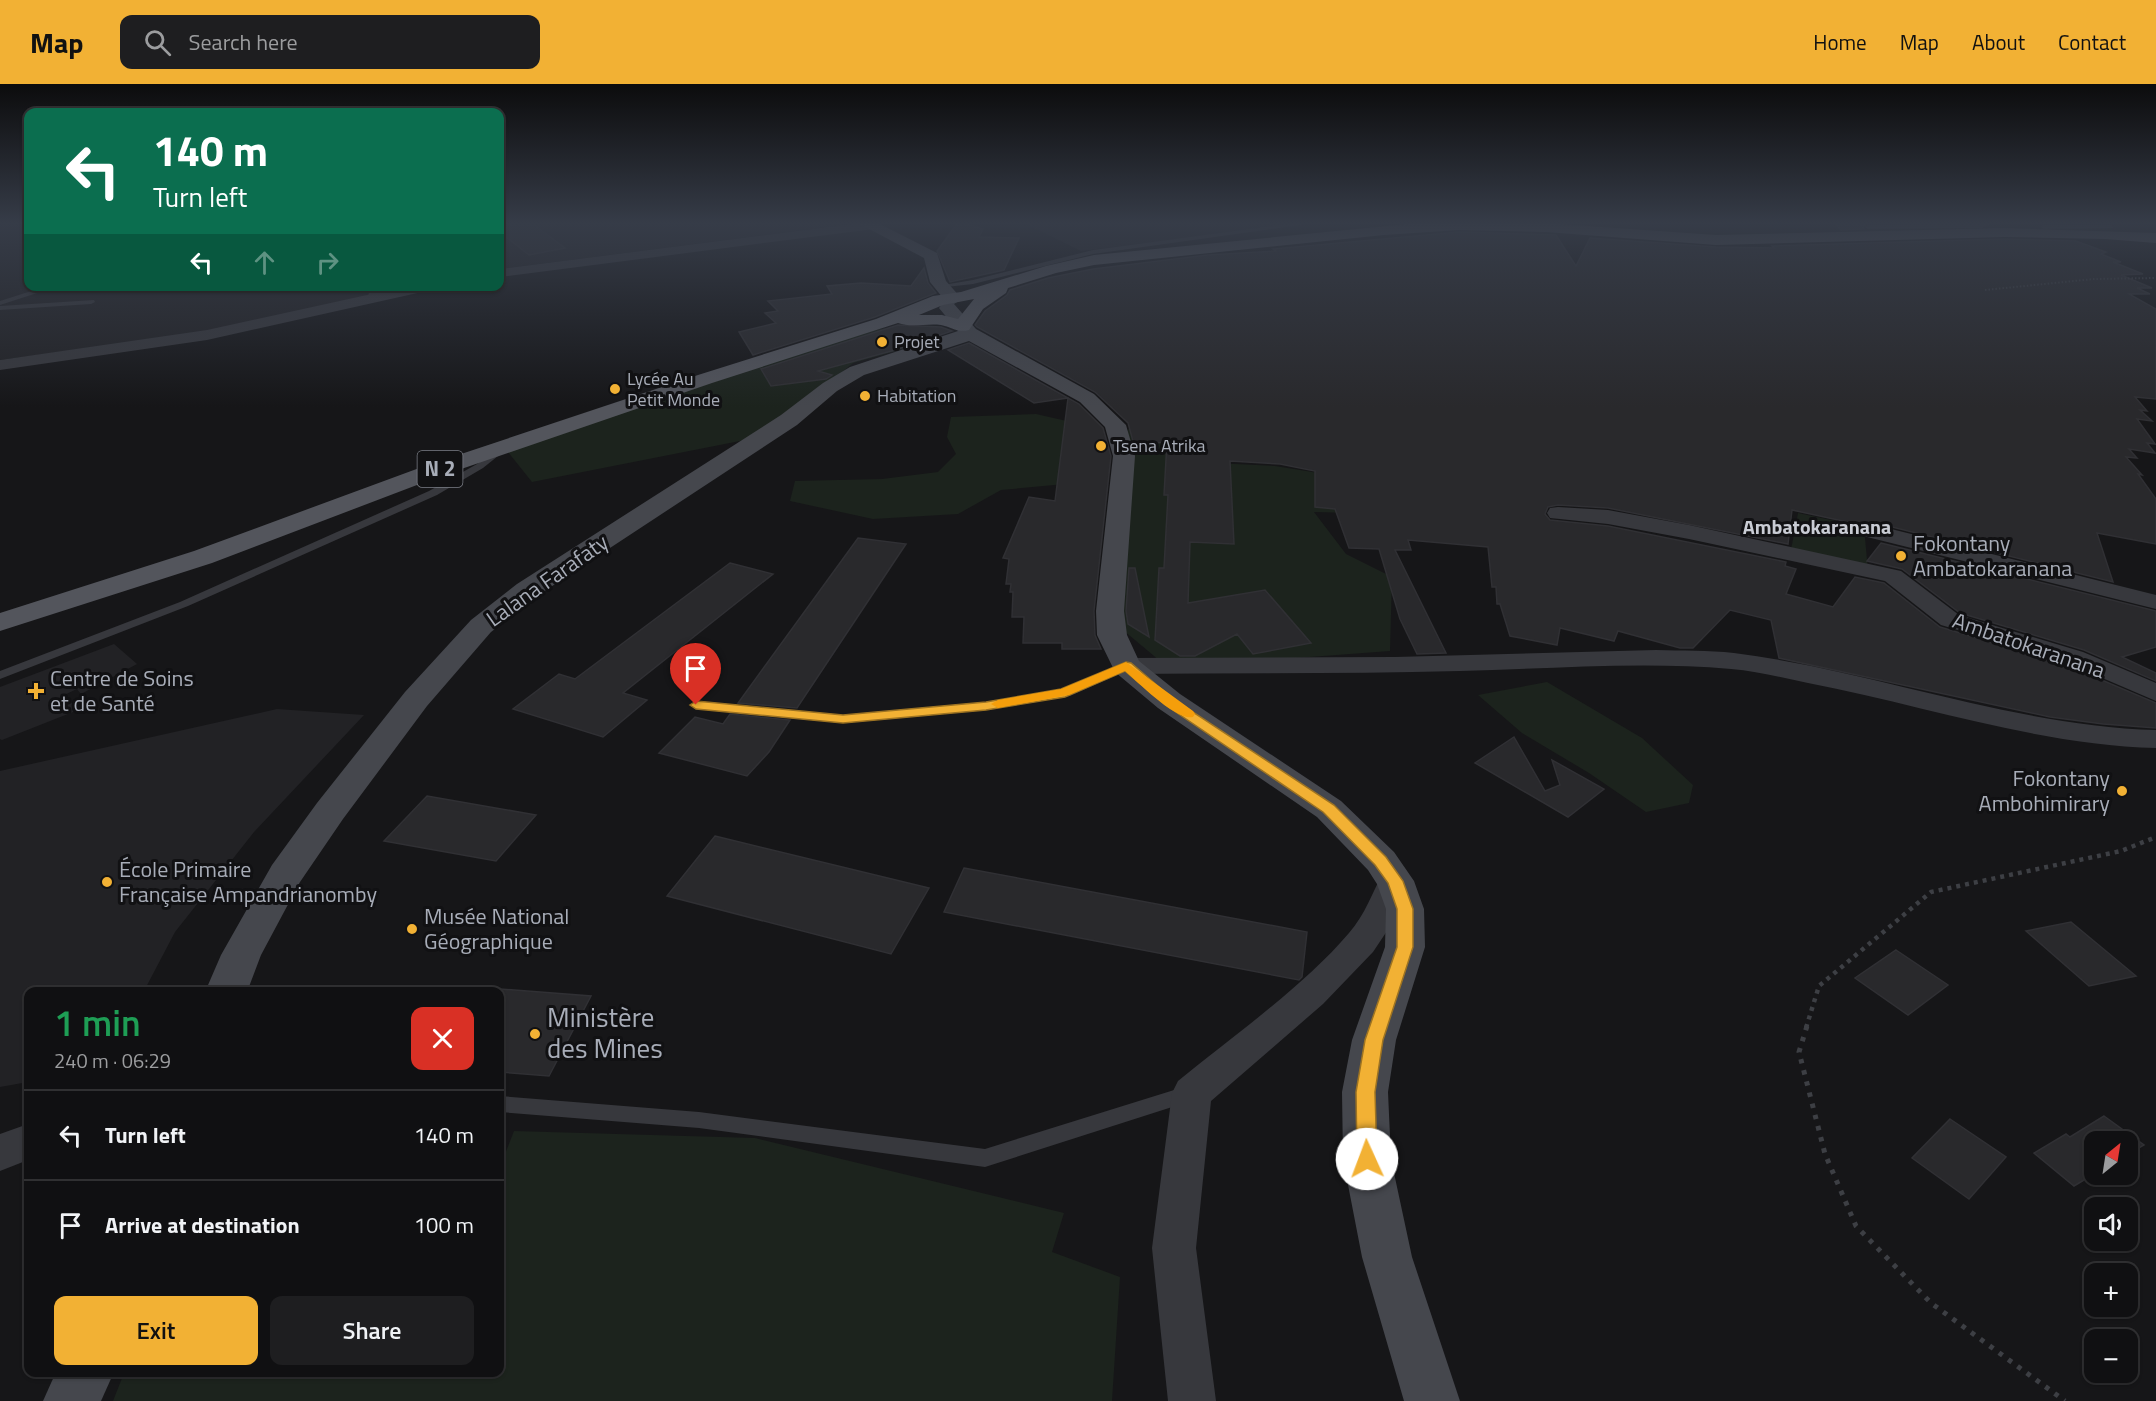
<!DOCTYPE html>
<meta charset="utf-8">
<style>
body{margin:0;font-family:"Titillium Web",sans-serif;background:#1e1e20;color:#f1f3f6;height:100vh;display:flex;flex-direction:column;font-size:22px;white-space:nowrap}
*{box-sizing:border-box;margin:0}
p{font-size:20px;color:#9c9d9f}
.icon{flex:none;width:33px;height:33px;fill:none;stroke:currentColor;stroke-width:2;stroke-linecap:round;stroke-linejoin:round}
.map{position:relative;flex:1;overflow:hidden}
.details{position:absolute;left:24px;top:903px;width:480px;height:390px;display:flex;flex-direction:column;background:#101012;border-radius:12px;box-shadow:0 2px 4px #0004,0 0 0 2px #303032}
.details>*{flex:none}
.hud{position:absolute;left:24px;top:24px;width:480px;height:183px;border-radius:12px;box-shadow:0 2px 4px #0004,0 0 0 2px #303032;background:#0b6e4f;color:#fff;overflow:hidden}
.needle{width:39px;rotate:30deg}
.controls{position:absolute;left:2084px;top:1047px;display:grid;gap:12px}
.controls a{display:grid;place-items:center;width:54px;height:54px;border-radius:12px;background:#101012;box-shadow:0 2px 4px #0004,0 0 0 2px #303032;font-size:30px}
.pin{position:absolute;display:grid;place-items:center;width:51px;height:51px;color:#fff;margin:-62px -26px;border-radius:50% 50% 50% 0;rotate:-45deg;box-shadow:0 0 6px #0007}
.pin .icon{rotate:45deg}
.me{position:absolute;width:66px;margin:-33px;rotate:358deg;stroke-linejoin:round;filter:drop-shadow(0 0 4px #0008)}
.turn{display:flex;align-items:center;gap:21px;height:126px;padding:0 30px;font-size:27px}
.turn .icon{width:78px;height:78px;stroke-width:2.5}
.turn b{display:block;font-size:42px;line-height:51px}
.lanes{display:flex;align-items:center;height:57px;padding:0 30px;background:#0003;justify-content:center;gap:30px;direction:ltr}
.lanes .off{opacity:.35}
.round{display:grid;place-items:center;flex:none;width:63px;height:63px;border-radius:12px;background:#1e1e20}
.head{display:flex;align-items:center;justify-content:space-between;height:102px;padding:0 30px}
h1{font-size:36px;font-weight:600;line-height:45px;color:#1e9e55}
.primary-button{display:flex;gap:12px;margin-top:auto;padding:12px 30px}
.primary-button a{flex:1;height:69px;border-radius:12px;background:#f2b134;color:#111;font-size:24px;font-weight:600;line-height:69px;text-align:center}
.primary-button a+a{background:#1e1e20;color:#f1f3f6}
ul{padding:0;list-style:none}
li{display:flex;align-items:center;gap:18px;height:90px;padding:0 30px;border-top:2px solid #303032}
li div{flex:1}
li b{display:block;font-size:22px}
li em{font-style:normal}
header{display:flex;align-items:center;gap:36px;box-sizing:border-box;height:84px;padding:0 30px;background:#f2b134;color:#111}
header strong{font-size:28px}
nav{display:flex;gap:33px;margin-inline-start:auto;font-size:21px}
.search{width:420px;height:54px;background:#1e1e20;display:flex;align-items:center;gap:15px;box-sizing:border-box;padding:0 21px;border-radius:12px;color:#9c9d9f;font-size:22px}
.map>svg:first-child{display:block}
.built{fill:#222225}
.green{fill:#1c231d}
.building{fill:#29292c;stroke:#303034;stroke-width:1.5}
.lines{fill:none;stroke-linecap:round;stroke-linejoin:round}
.path-far2{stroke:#3d3f44;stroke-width:2;stroke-dasharray:1.5 2;stroke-linecap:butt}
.path-far1{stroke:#3d3f44;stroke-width:4.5;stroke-dasharray:4 5;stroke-linecap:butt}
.path{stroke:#3d3f44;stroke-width:5;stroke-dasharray:4.5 7;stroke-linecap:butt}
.lane{fill:#37383d;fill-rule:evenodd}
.street{fill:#37383d;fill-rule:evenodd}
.secondary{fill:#45474d;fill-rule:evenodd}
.primary{fill:#53555c;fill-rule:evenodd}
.route{fill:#f2b134;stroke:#9d7322;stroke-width:1.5}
.slow{fill:#f59e0b}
.poi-dot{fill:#f2b134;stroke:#111113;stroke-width:2}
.labels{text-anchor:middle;stroke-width:6;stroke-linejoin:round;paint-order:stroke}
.far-poi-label{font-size:18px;fill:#a8adb8;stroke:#111113;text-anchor:start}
.far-neighbourhood-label{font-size:20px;font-weight:bold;fill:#c9ccd4;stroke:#111113}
.shield{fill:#111113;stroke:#7b7e86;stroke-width:1.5}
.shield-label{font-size:21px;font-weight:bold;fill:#a8adb8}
.poi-label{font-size:22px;fill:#a8adb8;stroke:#111113;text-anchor:start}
.street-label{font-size:22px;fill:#a8adb8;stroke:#111113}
.near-poi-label{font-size:27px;fill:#a8adb8;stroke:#111113;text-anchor:start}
</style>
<header>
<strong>Map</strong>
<div class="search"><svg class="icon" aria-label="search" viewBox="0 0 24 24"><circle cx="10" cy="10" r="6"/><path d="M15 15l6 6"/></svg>Search here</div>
<nav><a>Home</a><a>Map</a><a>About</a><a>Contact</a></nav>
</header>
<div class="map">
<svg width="2156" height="1317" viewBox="0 0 2156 1317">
<rect width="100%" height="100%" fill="#161618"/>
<g class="built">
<path d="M28 138V202L413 203 209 248 0 276V139Z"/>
<path d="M500 138H839L842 141 500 185Z"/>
<path d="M1022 138H1316L1081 167Z"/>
<path d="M114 560 137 580 81 610 77 605 64 611 78 626 2 656 0 655V603Z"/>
<path d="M277 625 364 631 254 748 175 848 144 907 28 908V998L0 1003V687Z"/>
</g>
<g class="green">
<path d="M908 241 944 244 935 256 853 279 765 352 532 398 504 363 873 246Z"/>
<path d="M1036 330 1080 340 1087 398 1001 406 958 430 873 435 790 417 795 397 882 395 938 388 956 370 947 353 951 333Z"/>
<path d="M1128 345 1181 348 1213 379 1275 382 1362 396 1477 432 1314 428 1346 470 1392 493 1390 567 1228 579 1160 577 1123 546Z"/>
<path d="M1798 429 1864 443 1868 487 1790 471Z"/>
<path d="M1547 598 1642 654 1693 701 1689 719 1646 728 1589 689 1522 649 1478 611Z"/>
<path d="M514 1047 755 1054 1064 1129 1052 1168 1120 1193 1112 1317H113L124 1289 500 1288V1083Z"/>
</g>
<g class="building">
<path d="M500 138H530L565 164 529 171 500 148Z"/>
<path d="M958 138 983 145 979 153 1019 154 1004 186 950 198 937 167Z"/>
<path d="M1833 138H1921L1868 139 1863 142 1864 145 1841 146Z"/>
<path d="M1459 148 1556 151 1576 182 1590 154 1716 163 1774 164 1772 162 2004 155 2076 157 2106 168 2101 170 2121 178H2113L2143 190 2121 191 2152 204H2137L2150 210H2129L2156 225V315L2135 313 2147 327 2140 326 2152 337 2137 335 2155 360 2147 359 2155 369 2129 365 2137 374 2126 373 2142 391 2138 390 2156 415V460L2097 449 2113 498 1872 438 1861 441 1792 426 1788 460 1608 424 1558 421 1548 423 1545 430 1550 436 1608 442 1786 478 1785 482 1796 485 1786 510 1833 523 1855 493 1884 499 1940 543 2064 580 2156 619V644L2103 640 2050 633 1779 574 1771 536 1730 526 1693 564H1680L1618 547 1614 557 1560 544 1557 561 1510 552 1500 520H1497L1496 503H1492L1488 463 1408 456 1411 466H1395L1446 569 1417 570 1400 535 1379 465 1349 464 1335 425 1315 423V387L1280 380 1230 377 1234 460 1190 458 1188 519 1265 506 1311 559 1253 570 1237 550 1195 572H1180L1155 556 1159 484H1164L1168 411H1164L1167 358 1134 361 1128 339 1095 308 977 243 975 241 985 227 1007 211 1010 206 1048 194 1093 185 1208 171 1276 167 1273 165Z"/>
<path d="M924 184 928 199 936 209 875 233 753 271 739 248 776 239 765 229 778 227 768 217 832 210 827 202 861 199 911 202Z"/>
<path d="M898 241 941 243 952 247 895 266 818 287 832 291 826 295 771 302 761 285Z"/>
<path d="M969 259 1079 320 1103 344 1111 372 1094 527 1095 551 1101 565H1062V559H1023L1024 533H1012L1013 508H1010L1011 500H1006L1009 475 1003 474 1029 413 1055 417 1068 314 1034 319 948 266Z"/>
<path d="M858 454 906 460 797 624 738 619Z"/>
<path d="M1881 459 2156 527V563L2122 573 2156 589V597L2084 566 1960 529 1902 485 1867 477Z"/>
<path d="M730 479 773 490 623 609 647 616 603 653 513 625 559 590 575 595Z"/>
<path d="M1129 484H1135L1149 553 1128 540 1126 527Z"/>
<path d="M730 630 790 636 769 668 747 692 659 669 695 633 723 640Z"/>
<path d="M1514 653 1545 707 1560 701 1552 676 1604 705 1568 733 1475 679Z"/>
<path d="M427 712 536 731 496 777 384 757Z"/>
<path d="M715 752 929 804 891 870 667 812Z"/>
<path d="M964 784 1307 848 1302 893 1299 896 944 828Z"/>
<path d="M2071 838 2136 892 2089 902 2026 847Z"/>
<path d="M1896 866 1948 901 1908 931 1855 894Z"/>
<path d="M500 905 591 912 549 992 500 988Z"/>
<path d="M2104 1032 2144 1061 2127 1071V1058H2094V1090L2074 1102 2034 1069 2066 1050 2070 1053Z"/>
<path d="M1950 1035 2006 1073 1969 1115 1912 1074Z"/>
</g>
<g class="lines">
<path class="path-far2" d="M1985 206 2094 195 2156 194"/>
<path class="path-far1" d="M1806 944 1819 902 1931 808 2121 767 2156 753"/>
<path class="path" d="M1807 942 1799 968 1825 1070 1856 1142 1931 1219 2065 1317"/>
<g class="lane">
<path d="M1302 138H1321L1093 170 973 200 946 203 943 201 973 196 1093 166Z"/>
<path d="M1986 138H1995L1982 144 1868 145 1865 143 1868 141 1981 140Z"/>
<path d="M2111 141 2113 144 2044 145 2041 143 2044 141Z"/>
<path d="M47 202H59L0 221V217Z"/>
<path d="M371 202H378L375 215 371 217 367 215Z"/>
<path d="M94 216 95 218 91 220 0 226V222Z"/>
<path d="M500 363 505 366 503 368 483 384 437 411 188 522 0 595V587L180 518 429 407 477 380Z"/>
<path d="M1126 578 1132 582 1130 585 1070 612 986 626 843 639 696 625 690 621 696 617 843 631 986 618 1062 606Z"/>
<path d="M1187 1002 1194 1004 1196 1010 1194 1016 985 1083 699 1044 500 1028V1012L699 1028 985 1065Z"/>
</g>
<g class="street">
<path d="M868 138 874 139 875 142 874 145 500 193V185Z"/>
<path d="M408 202H438L431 206 207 256 0 286V276L207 246Z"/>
<path d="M1558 423 1608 426 1689 441 1901 487 1959 531 2083 568 2156 599V617L2065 578 1941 541 1885 497 1689 455 1608 440 1550 434 1547 429 1550 424Z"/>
<path d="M1871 440 2156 511V525L1863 452 1860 447 1863 442Z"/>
<path d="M1656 566C1682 567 1708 566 1734 569 1876 587 2012 642 2156 646V664C2038 661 1923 621 1808 599 1783 594 1757 587 1731 585 1641 577 1550 585 1460 587 1349 590 1237 589 1126 590L1117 588 1113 582 1117 576 1126 574 1395 573Z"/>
<path d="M1395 785 1407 789 1411 797 1393 838 1373 868 1323 920 1211 1017 1196 1164 1216 1317H1168L1152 1164 1172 1009 1178 997C1233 952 1304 902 1349 849 1365 831 1372 809 1383 789Z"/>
<path d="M28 1040V1076L0 1087V1050Z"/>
</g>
<g class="secondary">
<path d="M856 138H876L937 169 946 197 962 215 954 220 976 245 1094 310 1126 341 1135 372 1124 527 1127 551 1139 577 1180 610 1341 717 1394 768 1414 797 1424 825 1425 863 1396 956 1388 1008 1391 1075 1412 1173 1460 1317H1404L1362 1173 1343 1075 1342 1008 1352 956 1385 863 1386 825 1377 800 1368 786 1317 733 1158 624 1115 588 1097 551 1096 527 1113 372 1105 343 1080 318 969 257 864 291 837 307 797 341 537 512 491 548 427 622 343 735 300 798 261 871 247 908H205L221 871 272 781 317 719 405 608 471 536 517 500 781 331 823 299 850 283 958 247 939 224 942 220 947 219 930 198 924 174Z"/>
<path d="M56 1288H114L101 1317H43Z"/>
</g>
<path class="primary" d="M1428 138H1530L1716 151 2004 144 2156 149V159L2105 155 2004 153 1716 161 1546 148 1459 146 1384 151 1094 181 1056 189 1008 204 1006 209 983 225 969 246C958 249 951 243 941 241 927 239 911 244 898 239L712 299 438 393 212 479 0 547V529L194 467 422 383 698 291 876 235 933 212 961 208 1046 182 1094 171ZM974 215 958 235 942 231H919L943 221Z"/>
</g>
<linearGradient id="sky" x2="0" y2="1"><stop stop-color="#0c0c0d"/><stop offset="0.43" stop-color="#363c48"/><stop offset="1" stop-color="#363c48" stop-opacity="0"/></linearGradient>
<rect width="2156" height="323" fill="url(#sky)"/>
<path class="route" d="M1126 578 1131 579 1173 615 1334 721 1386 773 1403 797 1413 825V863L1383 956 1375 1008 1377 1075 1374 1082 1367 1084 1360 1082 1357 1075 1356 1008 1365 956 1397 863V825L1388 799 1375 781 1323 728 1164 620 1125 587 1065 613 986 626 843 639 696 625 690 621 696 617 843 631 986 618 1061 605Z"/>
<path class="slow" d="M1126 578 1193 627 1195 630 1193 633C1176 637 1138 598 1125 587L1069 611 998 624 991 620 998 616 1061 605Z"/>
<g class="poi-dot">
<circle cx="882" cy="258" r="6"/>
<circle cx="615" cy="305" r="6"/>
<circle cx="865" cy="312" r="6"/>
<circle cx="1101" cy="362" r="6"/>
<circle cx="1901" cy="472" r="6"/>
<path d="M33 598h6v6h6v6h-6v6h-6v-6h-6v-6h6z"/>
<circle cx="2122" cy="707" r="6"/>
<circle cx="107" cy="798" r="6"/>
<circle cx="412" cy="845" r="6"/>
<circle cx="535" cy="950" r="6"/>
</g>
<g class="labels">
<g class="far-poi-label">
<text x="894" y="264">Projet</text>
<text x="627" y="301">Lycée Au<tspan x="627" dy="21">Petit Monde</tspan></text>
<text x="877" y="318">Habitation</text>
<text x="1113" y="368">Tsena Atrika</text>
</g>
<g class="far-neighbourhood-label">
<text x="1817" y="450">Ambatokaranana</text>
</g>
<rect class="shield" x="417.5" y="367" width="45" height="36" rx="4.5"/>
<g class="shield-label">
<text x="440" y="392">N 2</text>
</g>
<g class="poi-label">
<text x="1913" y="467">Fokontany<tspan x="1913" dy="25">Ambatokaranana</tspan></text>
<text x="50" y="602">Centre de Soins<tspan x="50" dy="25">et de Santé</tspan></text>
<text x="2110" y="702" text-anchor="end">Fokontany<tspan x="2110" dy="25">Ambohimirary</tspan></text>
<text x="119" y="793">École Primaire<tspan x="119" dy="25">Française Ampandrianomby</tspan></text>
<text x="424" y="840">Musée National<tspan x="424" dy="25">Géographique</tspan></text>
</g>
<g class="street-label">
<text transform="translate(547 496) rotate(-35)" y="8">Lalana Farafaty</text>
<text transform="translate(2029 561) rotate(19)" y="8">Ambatokaranana</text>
</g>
<g class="near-poi-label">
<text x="547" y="943">Ministère<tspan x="547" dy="31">des Mines</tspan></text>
</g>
</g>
</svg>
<div class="controls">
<a><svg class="needle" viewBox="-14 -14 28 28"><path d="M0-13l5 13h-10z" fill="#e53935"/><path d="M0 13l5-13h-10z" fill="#9c9d9f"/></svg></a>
<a><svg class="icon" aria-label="sound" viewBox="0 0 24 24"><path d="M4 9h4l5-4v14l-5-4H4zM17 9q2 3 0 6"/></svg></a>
<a>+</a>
<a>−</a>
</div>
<div class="pin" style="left:696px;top:621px;background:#d93025"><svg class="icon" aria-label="arrive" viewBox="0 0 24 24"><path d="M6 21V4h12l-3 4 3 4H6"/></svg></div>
<svg class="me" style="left:1367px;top:1075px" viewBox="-20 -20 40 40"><circle r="19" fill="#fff"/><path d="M0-13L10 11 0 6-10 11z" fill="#f2b134"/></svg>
<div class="hud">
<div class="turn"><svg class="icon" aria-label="left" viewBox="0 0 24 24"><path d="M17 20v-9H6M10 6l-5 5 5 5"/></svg><div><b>140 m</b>Turn left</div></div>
<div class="lanes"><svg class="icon" aria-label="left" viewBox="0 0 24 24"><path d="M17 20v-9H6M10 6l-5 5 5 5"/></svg><svg class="icon off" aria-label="ahead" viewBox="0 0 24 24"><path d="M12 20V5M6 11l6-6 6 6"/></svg><svg class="icon off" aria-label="right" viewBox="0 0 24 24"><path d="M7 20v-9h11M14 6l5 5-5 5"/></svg></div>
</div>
<section class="details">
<div class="head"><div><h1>1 min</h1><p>240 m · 06:29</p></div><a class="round" style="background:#d93025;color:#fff"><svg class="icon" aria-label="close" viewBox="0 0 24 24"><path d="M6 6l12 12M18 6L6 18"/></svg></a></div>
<ul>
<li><svg class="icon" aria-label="left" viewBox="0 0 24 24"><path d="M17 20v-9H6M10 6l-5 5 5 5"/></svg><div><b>Turn left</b></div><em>140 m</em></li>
<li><svg class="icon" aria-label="arrive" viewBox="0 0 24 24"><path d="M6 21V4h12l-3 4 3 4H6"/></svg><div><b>Arrive at destination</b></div><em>100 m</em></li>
</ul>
<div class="primary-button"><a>Exit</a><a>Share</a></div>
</section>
</div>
